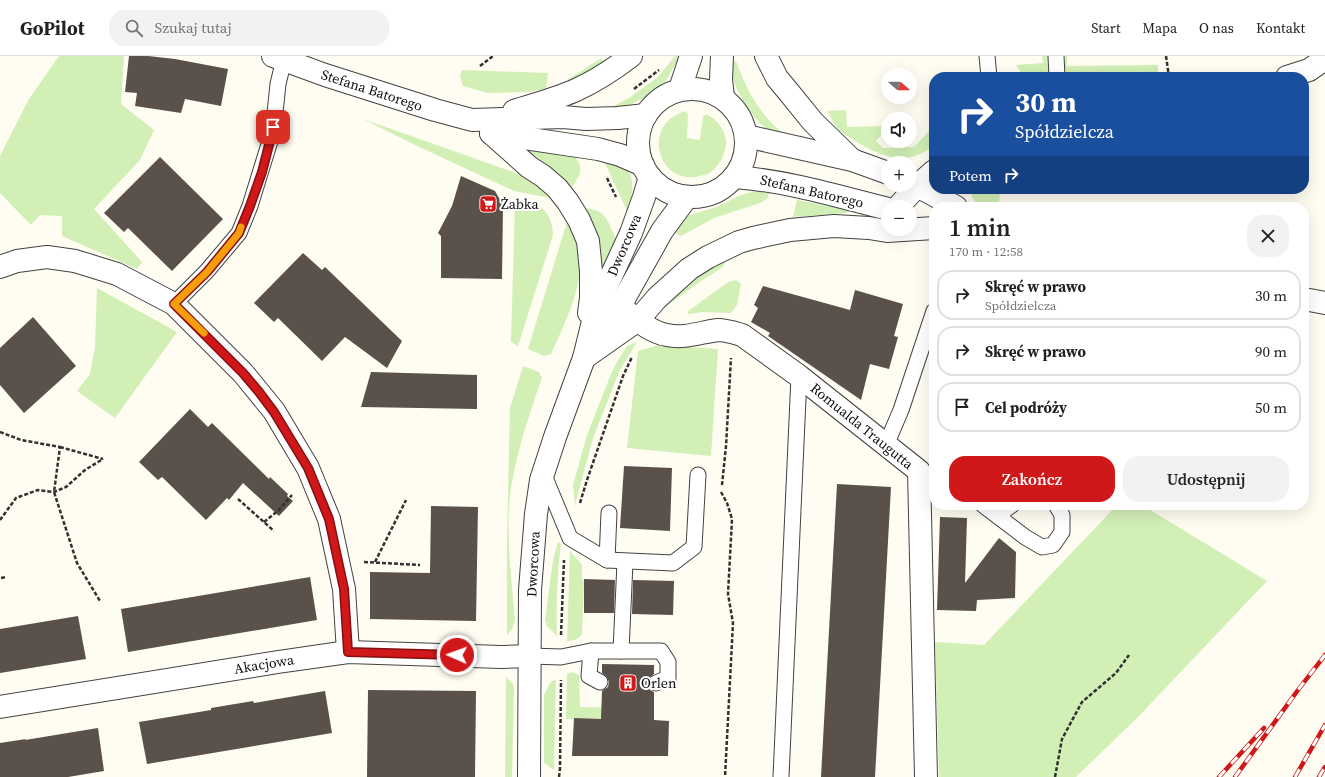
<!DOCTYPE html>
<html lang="pl">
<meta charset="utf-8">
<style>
body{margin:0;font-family:"Source Serif 4",serif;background:#f2f2f2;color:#202124;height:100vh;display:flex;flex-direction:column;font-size:15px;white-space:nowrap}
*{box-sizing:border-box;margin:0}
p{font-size:13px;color:#757577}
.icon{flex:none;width:22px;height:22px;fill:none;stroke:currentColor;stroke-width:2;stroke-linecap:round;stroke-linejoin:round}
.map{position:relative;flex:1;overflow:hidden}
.panel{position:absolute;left:929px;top:146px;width:380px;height:308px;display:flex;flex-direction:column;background:#fff;border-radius:16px;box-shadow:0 4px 16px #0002}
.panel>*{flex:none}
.hud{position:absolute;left:929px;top:16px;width:380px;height:122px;border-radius:16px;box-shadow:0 4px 16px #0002;background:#1a4fa0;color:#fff;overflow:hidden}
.needle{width:26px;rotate:111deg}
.controls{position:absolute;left:881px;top:12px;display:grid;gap:8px}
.controls a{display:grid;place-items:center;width:36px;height:36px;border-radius:50%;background:#fff;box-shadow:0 4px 16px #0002;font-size:20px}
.pin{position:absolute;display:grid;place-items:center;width:34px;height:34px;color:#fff;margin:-17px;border-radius:8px;box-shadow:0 2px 6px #0006}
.me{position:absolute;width:44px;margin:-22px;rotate:272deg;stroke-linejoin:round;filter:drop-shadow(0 0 3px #0008)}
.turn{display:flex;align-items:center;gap:14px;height:84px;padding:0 20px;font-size:18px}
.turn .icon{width:52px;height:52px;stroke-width:2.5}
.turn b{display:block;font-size:28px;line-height:34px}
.then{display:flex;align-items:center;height:38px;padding:0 20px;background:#0003;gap:8px;font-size:15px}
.round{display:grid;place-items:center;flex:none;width:42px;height:42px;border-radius:16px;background:#f2f2f2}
.overview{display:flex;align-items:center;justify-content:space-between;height:68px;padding:0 20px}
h1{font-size:24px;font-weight:600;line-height:30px}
.cta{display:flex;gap:8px;margin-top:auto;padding:8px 20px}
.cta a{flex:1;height:46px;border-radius:16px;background:#d01719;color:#fff;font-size:16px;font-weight:600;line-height:46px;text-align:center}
.cta a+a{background:#f2f2f2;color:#202124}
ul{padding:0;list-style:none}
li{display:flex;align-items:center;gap:12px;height:50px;margin:0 8px 6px;padding:0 12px;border:2px solid #e0e0e0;border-radius:16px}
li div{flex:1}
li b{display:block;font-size:15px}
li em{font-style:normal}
header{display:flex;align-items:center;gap:24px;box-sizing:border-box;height:56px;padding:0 20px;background:#fff;border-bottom:1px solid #e0e0e0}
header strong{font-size:19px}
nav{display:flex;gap:22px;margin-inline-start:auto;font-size:14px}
.search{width:280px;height:36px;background:#f2f2f2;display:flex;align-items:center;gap:10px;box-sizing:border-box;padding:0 14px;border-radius:16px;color:#757577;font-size:15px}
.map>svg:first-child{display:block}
.green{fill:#d2efb6}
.building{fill:#59514a}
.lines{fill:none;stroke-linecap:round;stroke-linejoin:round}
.service-casing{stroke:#424242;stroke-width:17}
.minor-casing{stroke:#424242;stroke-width:24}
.tertiary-casing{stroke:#424242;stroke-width:24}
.path{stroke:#313131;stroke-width:2.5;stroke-dasharray:4 2;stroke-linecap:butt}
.service{stroke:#fff;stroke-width:15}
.minor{stroke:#fff;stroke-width:22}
.tertiary{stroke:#fff;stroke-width:22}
.rail-casing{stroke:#d01719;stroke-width:4.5}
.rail{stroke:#fff;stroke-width:3;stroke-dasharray:9;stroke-linecap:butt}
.route-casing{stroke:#870f10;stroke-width:10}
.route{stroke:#d01719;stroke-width:7}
.slow{stroke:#f59e0b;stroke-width:7}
.labels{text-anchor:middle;stroke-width:4;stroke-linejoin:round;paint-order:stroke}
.street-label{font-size:14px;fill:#0f0f0f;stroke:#fff}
.poi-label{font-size:14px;fill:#0f0f0f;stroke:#fff;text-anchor:start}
</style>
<header>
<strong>GoPilot</strong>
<div class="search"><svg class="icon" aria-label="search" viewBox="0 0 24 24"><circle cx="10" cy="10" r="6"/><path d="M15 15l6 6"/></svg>Szukaj tutaj</div>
<nav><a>Start</a><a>Mapa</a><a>O nas</a><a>Kontakt</a></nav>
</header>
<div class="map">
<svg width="1325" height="721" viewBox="0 0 1325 721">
<rect width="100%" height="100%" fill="#fffdf2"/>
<g class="green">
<path d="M59 0H124L121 48 154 74 140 104 94 153 142 206 137 213 62 180V160L40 159 31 169 0 137V100L29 43Z"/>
<path d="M675 0H680L665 26 645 41 632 48 620 52 608 53 629 42 658 21Z"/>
<path d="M1042 0H1050V21C1035 21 1024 25 1016 9L1043 7Z"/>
<path d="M1063 0H1067V10L1158 9V19L1140 21H1064Z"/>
<path d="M600 3 605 4 607 7 569 26 567 24Z"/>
<path d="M733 5H736C746 33 759 58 783 77 780 77 776 77 773 76 758 72 737 38 733 23 732 17 733 11 733 5Z"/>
<path d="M462 14 548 17 546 33 528 36 488 37 463 30 460 20Z"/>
<path d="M846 54 847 71 885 70 887 72 876 85 883 92 914 91 934 70V89C908 112 880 101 854 84 850 81 843 78 839 74 834 69 831 61 827 55Z"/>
<path d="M686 55 688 59 687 82 700 84 703 61 706 58C717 63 726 74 726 87 725 98 721 107 713 114 709 118 705 119 700 120 659 131 639 68 686 55Z"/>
<path d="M363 63 524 120 535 127 550 142 514 135 413 88Z"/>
<path d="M515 88 572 98C585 111 581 118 572 131L555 115 536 101 514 93Z"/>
<path d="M603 103C608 104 614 105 619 107 638 117 633 139 627 155Z"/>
<path d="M970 133H1000L999 151H979L972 141Z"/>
<path d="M755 135 769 137 767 143 760 147 714 162 681 180 672 176 687 160 716 151 741 139Z"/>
<path d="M797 144 848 154 849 155 846 157 793 161Z"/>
<path d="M515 146C519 146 524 145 528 146 545 149 553 163 553 179L518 290 511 286Z"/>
<path d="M586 152C608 155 607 165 616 183L606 210 602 213C601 191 595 172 586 152Z"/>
<path d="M567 166C572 178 579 191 580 204 582 234 563 271 551 298L544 300 528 293Z"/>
<path d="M725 203V206L723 211 701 225 660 255 682 230Z"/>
<path d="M736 224 741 228 737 249 731 257 703 256 689 258 687 256 728 226Z"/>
<path d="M97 232 177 276 115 362 77 335 90 318 95 291Z"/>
<path d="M637 286 620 314 593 382 575 449 573 429 587 379 611 318 618 304 627 290Z"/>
<path d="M659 289 718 293 711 400 627 392 638 295Z"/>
<path d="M523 310 539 316 542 322C528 362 512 409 509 451 507 489 512 527 515 564L512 573 507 579V480L510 352Z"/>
<path d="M1117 449H1142L1267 525 1138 661 1076 721H939L935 586 984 589Z"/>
<path d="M558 486 561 488C557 519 556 549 557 580L547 570 545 564 553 504Z"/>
<path d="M570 495 582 509V525L584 523 582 578C578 583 574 585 567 585Z"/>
<path d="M572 616 579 619 580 651 639 652 640 664 566 663 567 618Z"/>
<path d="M506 621 513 628 514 633 512 721H505Z"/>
<path d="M556 623 554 714 544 707V639L550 627Z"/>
</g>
<g class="building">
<path d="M129 0H148L175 3 228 13 221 50 185 43 181 57 135 50 137 37 125 36Z"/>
<path d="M160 101 223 163 172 215 128 172 124 176 104 157Z"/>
<path d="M461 120 495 135 503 149 502 223 441 222V180L438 177 452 150Z"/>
<path d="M303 197 322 214 325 211 402 285 387 312 345 281 322 305 278 262 274 266 254 247Z"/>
<path d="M763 230 850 254 855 234 903 248 894 280 898 281 889 313 870 308 861 344 768 280 770 277 751 266 758 252 754 249Z"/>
<path d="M33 261 76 310 24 357 0 329V292Z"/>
<path d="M371 316 477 319V353L361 351Z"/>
<path d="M190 353 208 371 212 367 269 423 270 421 288 438 287 440 293 445 279 460 243 427 229 444 227 442 206 464 162 421 158 424 139 406Z"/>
<path d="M624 410 672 412 670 475 620 472Z"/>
<path d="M837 428 891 431 875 721H821Z"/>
<path d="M431 450 478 451 476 565 370 563V516L430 517Z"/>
<path d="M940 461 967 462 965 527 999 482 1016 496 1015 542 977 544 976 555 937 554Z"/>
<path d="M310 521 317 564 128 596 121 553Z"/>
<path d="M584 523 615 524 614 557H584Z"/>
<path d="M633 524 674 525 673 559 632 558Z"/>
<path d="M78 560 86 603 0 617V573Z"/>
<path d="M602 608 654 609V618L649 622 647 626 648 630 650 634 654 636V664L669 665 668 700H572L574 662 601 663 602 635 608 631 609 626 607 621 602 617Z"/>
<path d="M368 634 476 635 475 721H367Z"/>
<path d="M325 635 332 677 147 708 139 666 211 654V652L253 645 254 647Z"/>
<path d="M98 672 104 715 68 721H0V687L26 683 25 684Z"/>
</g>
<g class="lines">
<defs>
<g id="service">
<path d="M987 0 989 21"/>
<path d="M1056 0 1057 21"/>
<path d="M174 248 207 215 239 177 250 150 270 85 275 57 278 28 284 3"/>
<path d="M886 389 901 354 934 255"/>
<path d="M919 415 934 419"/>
<path d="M543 417 570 482 607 504 673 507 694 491 698 419"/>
<path d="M983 449 1025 481 1042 491 1053 489 1062 476V459L1056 449"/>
<path d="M999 461 1006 453 1012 449"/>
<path d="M607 504 609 457"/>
<path d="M591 595 589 620 600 626"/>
<path d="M621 595 625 506"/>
<path d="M530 600 561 601 591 595H661L668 606V622L656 627"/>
<path d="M781 721 799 320"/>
</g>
<g id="minor">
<path d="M1287 21 1309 14 1325 3"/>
<path d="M898 151 917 130 934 115"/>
<path d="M0 211 17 205 47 201 75 205 117 218 174 248 243 317 274 355 308 412 329 463 344 533 348 596"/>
<path d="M620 250C634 261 649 276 667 279 685 283 701 276 718 274 726 274 735 277 742 279L799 320 919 415 926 721"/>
<path d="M0 651 278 606 348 596 501 601 530 600"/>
</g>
<g id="tertiary">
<path d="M273 0 325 19 435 54 472 64 563 61 586 63 618 62 646 59"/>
<path d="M722 0 721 24 723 41"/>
<path d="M766 0 777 22 787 34 813 66 851 103"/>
<circle cx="692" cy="87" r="54"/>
<path d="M680 33 691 0"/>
<path d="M514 55C535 48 556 43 576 34 596 25 614 13 631 0"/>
<path d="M491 77 529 111 543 120 557 132 568 146 579 164 588 185 591 215V242L589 257"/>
<path d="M491 77 598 93 620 99 643 109"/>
<path d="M746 80 852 104 888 117"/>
<path d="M735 121C788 125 837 140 888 153"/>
<path d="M910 126 956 151"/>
<path d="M1304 243 1325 247"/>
<path d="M594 288 620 250 662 175 687 141"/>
<path d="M584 302 638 264 657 242 689 213 708 201 739 186 753 182 790 174 834 170 869 172 887 175 934 172"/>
<path d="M529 721 530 534 536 458 541 424 555 381 584 302 596 253 631 177 644 141 650 121"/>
</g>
</defs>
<use href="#service" class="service-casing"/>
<use href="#minor" class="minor-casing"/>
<use href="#tertiary" class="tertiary-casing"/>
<g class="path">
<path d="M1166 0 1169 21"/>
<path d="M480 10 493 0"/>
<path d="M634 33 659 14"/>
<path d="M607 122 616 141"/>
<path d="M0 376 21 384 60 391 54 436 77 507 100 545"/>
<path d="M60 391 103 403"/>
<path d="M722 429 726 390 731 302"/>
<path d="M721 436 727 447 732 463 728 538 733 567 725 721"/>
<path d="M238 443 274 475"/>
<path d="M580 447 587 424 623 320 632 301"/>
<path d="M0 464 16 442 38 434 54 436 66 431 85 414 103 403"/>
<path d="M264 466 279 454 292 439"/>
<path d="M364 506 420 509"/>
<path d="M375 506 406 444"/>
<path d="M1 522 7 521"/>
<path d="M561 579 564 504"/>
<path d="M559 721 560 712 561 624"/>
<path d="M1055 721 1062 683 1082 646 1116 617 1129 599"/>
</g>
<use href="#service" class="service"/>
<use href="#minor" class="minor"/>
<use href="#tertiary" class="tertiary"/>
<defs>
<g id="rail">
<path d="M1219 721 1264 672"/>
<path d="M1235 721 1298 634 1325 599"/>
<path d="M1295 721 1325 669"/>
<path d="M1319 721 1325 711"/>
</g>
</defs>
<use href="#rail" class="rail-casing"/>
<use href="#rail" class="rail"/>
</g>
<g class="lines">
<defs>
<path id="route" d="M273 71 270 85 262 116 250 150 239 177 207 216 174 248 243 317 259 336 274 356 308 412 329 463 344 533 348 596 457 599"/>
</defs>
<use href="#route" class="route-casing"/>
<use href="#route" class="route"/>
<path class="slow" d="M204 277 174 248 207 216 239 177 241 171"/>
</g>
<defs>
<symbol id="supermarket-square" viewBox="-11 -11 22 22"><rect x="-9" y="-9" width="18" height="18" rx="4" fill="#d01719" stroke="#fff"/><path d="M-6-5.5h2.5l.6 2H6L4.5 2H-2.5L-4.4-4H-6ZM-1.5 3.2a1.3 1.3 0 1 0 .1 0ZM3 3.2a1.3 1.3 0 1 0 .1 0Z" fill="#fff"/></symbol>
<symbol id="building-square" viewBox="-11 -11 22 22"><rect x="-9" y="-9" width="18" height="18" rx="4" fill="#d01719" stroke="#fff"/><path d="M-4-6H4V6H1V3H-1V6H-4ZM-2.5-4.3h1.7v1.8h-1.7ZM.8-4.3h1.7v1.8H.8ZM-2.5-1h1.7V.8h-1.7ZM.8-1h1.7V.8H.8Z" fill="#fff"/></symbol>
</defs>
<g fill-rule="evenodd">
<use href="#supermarket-square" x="478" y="138" width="20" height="20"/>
<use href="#building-square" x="618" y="617" width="20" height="20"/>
</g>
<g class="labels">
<g class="street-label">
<text transform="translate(372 34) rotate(18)" y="5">Stefana Batorego</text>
<text transform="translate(812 135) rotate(13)" y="5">Stefana Batorego</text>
<text transform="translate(624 189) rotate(-67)" y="5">Dworcowa</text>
<text transform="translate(862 370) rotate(39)" y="5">Romualda Traugutta</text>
<text transform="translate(533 508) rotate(-87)" y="5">Dworcowa</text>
<text transform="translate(264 608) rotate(-9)" y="5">Akacjowa</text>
</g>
<g class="poi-label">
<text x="501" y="153">Żabka</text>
<text x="641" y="632">Orlen</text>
</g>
</g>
</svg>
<div class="controls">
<a><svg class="needle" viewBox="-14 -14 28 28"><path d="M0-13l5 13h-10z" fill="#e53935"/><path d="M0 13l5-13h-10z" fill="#757577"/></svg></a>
<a><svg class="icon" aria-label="sound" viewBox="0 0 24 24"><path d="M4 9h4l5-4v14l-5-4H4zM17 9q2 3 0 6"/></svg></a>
<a>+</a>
<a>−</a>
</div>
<div class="pin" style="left:273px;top:71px;background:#d93025"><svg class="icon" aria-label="arrive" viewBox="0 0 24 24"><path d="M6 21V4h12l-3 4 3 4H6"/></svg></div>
<svg class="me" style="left:457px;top:599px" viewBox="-20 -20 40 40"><circle r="17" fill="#d01719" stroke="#fff" stroke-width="3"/><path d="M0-11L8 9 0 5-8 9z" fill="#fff"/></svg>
<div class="hud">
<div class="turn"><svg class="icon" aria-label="right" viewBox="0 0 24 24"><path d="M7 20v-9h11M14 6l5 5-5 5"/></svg><div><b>30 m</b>Spółdzielcza</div></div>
<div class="then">Potem<svg class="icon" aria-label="right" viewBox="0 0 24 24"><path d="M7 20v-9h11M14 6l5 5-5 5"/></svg></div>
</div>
<section class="panel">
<div class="overview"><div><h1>1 min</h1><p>170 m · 12:58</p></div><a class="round"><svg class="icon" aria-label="close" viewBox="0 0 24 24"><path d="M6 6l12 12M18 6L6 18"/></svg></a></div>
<ul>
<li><svg class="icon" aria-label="right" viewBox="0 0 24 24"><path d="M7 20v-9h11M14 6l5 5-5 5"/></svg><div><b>Skręć w prawo</b><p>Spółdzielcza</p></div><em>30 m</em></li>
<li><svg class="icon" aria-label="right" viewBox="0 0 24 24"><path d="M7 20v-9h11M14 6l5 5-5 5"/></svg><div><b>Skręć w prawo</b></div><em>90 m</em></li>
<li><svg class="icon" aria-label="arrive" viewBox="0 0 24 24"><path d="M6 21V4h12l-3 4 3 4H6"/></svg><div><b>Cel podróży</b></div><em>50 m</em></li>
</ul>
<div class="cta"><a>Zakończ</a><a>Udostępnij</a></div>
</section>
</div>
